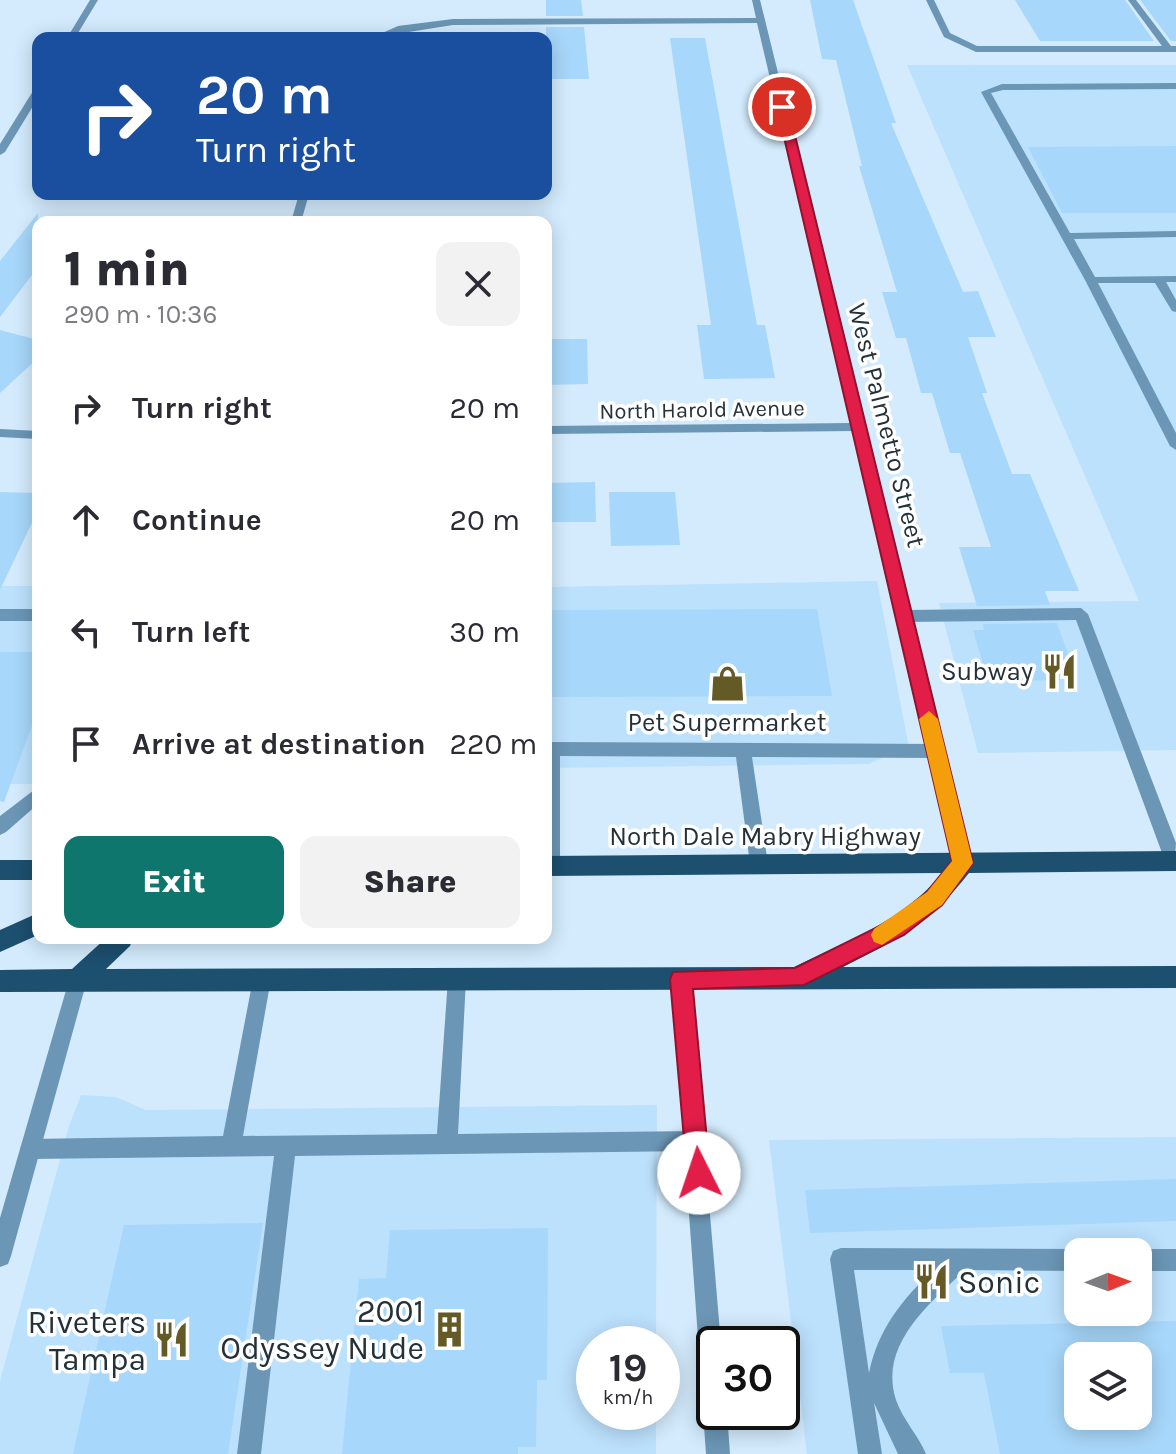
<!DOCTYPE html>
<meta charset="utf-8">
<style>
body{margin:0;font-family:Karla,sans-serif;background:#f2f2f3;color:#2b2b33;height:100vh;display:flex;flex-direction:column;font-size:30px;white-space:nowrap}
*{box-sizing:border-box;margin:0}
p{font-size:26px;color:#7c7c81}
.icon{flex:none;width:44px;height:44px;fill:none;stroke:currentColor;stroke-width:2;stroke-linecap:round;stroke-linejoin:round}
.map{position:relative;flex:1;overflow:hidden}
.drawer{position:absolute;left:32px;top:216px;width:520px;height:728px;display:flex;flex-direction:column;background:#fff;border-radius:16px;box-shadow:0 4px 20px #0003}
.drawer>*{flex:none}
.top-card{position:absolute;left:32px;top:32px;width:520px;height:168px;border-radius:16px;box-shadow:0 4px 20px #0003;background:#1a4fa0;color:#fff;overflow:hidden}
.needle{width:52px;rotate:89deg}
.buttons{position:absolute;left:1064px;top:1238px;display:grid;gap:16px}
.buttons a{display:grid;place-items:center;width:88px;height:88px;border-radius:16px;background:#fff;box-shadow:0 4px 20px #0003;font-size:40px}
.speed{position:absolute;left:576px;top:1326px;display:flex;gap:16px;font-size:40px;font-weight:700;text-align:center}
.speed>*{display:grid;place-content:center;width:104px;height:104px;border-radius:50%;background:#fff;box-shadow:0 4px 20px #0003;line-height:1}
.speed small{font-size:20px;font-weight:400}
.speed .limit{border:4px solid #111;border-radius:12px;background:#fff;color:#111}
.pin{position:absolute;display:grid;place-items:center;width:68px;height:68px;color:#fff;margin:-34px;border:4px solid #fff;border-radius:50%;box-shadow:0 2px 8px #0007}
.me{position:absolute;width:88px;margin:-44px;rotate:356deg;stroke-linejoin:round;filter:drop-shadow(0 0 6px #0008)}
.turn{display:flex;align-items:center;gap:28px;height:168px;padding:0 32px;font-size:36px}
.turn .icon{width:104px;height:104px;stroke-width:2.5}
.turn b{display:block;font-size:56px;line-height:68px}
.round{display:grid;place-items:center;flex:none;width:84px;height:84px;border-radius:16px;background:#f2f2f3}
.head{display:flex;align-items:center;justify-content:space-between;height:136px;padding:0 32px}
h1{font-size:48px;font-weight:800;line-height:60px}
.action{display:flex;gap:16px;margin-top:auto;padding:16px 32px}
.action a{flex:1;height:92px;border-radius:16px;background:#0f766e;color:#fff;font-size:32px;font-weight:800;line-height:92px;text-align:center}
.action a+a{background:#f2f2f3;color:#2b2b33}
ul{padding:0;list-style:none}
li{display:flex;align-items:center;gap:24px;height:112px;padding:0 32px}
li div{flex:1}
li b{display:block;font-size:30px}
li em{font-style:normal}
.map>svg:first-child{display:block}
.built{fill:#bce1fd;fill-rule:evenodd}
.building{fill:#a7d7fa;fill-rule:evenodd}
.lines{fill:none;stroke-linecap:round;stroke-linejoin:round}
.lane{fill:#6b96b5;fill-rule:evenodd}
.street{fill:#6b96b5;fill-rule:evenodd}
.primary{fill:#1d4f6f;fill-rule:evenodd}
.route{fill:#e11d48;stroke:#92132f;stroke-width:2}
.slow{fill:#f59e0b}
.labels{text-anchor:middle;stroke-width:7;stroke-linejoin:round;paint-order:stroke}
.far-street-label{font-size:22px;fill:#253139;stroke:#fff}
.street-label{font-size:26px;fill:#253139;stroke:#fff}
.poi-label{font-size:26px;fill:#253139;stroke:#fff;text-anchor:end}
.near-poi-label{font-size:32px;fill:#253139;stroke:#fff;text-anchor:end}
</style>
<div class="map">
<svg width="1176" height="1454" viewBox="0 0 1176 1454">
<rect width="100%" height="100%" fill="#d3ebfd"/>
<g class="built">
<path d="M907 65H1176V750L978 753 939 603 1139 601Z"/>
<path d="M877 581 910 753 891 754 869 764 546 768V587Z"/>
<rect x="0" y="586" width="38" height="198"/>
<path d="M81 1095 116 1097 146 1110 657 1105 656 1344H594V1412H656V1454H0V1381L69 1126Z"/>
<path d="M1176 1137V1454H807L769 1140ZM1078 1252H1138V1312H1078ZM1078 1356H1138V1416H1078Z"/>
</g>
<g class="building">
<path d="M546 0H581L583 16H546Z"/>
<path d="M810 0H853L896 123H891L963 292 978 291 996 337H968L987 393H982L1012 474H1030L1079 591H1045L1050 605 977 606 959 547H991L960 453H950L932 393H921L906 338H896L882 292H897L859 166H862L836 60 822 59Z"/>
<path d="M1015 0H1125L1154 41H1040Z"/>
<path d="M1140 0H1176V41H1171Z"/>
<path d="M546 27H584L589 79H551V71H546Z"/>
<path d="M670 38H705L757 325H765L775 378 704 379 697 325H711Z"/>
<path d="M1176 146V213H1062L1028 147Z"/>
<path d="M38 213V267L0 317V261Z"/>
<path d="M0 330 38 340V358L0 393Z"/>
<path d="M546 339H587L588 384 546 385Z"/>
<path d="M595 482 596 522H546V483Z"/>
<path d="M0 492 38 493V510L0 590Z"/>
<path d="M609 492H675L680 545 611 546Z"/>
<path d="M817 609 832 696 546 697V610Z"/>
<path d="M1057 623 1077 680 988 681 973 630H984L983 624Z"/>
<path d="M0 652H38V709L4 802 0 801Z"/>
<path d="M1176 1179V1221L810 1233 805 1190Z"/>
<path d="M263 1223 228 1454H73L124 1225Z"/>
<path d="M548 1228 547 1380H537L536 1447H518V1454H342L359 1279 386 1278 390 1230Z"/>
<path d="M1176 1321V1454H1000L984 1373H950L941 1326ZM1078 1356H1138V1416H1078Z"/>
</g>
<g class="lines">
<g class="lane">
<path d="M926 0H934L950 33 977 46H1162L1128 0H1136L1171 46H1176V52H976L944 37Z"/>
<path d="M1176 83V89L1003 90 991 93 1070 233 1176 231V237L1074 239 1095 277 1176 276V282H1166L1176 300V312L1172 311 1155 283H1098L1176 433V450L1170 446 1085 280 981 92 1002 84Z"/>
<path d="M1081 608 1088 614 1176 843 1174 869 1168 867 1165 861 1076 620 904 622 897 616 904 610Z"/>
<rect x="0" y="609" width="38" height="12"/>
<path d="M546 742 936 744 942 746 944 751 942 756 936 758 752 757 768 864 765 870 759 872 753 870 750 864 736 757 560 756V866L557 872 551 874 546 872Z"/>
<path d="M38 787V804L6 832 0 835V816Z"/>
<path d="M262 970 269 973 271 979 243 1136 437 1134 448 979 450 973 457 970 464 973 466 979 458 1134 696 1131 703 1134 706 1141 703 1148 696 1151 295 1156 261 1454H237L274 1156 30 1159 23 1156 20 1149 23 1142 30 1139 223 1136 253 979 255 973Z"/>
<path d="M841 1248 1078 1249 1085 1252H1078V1271L965 1270C930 1303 878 1345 896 1400 903 1420 918 1435 926 1454H898L874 1403 882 1454H858L830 1259 833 1251ZM854 1270H933C902 1300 878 1329 869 1373Z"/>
<path d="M1138 1249H1176V1271H1138V1252H1131Z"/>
</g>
<g class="street">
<path d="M90 0H98L75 38H67Z"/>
<path d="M752 0H760L765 20 972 863 969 869 963 871 957 869 954 863 853 431 546 434V426L851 423 757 23 453 25 371 38 398 26 453 19 756 18Z"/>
<path d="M38 88V98L5 152 0 155V144L33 91Z"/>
<path d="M299 194H309L301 222H291Z"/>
<path d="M0 429 38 431V439L0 437Z"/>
<path d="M681 970 688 973 690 979 721 1344H714V1412H727L730 1454H706L703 1412 709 1403 706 1401 702 1393 672 979 674 973Z"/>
<path d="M78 971 85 974 87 980 11 1256 8 1264 0 1267V1218L69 980 71 974Z"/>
</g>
<g class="primary">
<path d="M1176 851V871L969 873C928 925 900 938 843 967L1176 966V988L0 992V970L72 969 106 938H133L130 946 106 969 794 967C847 941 905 920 942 873L546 876V856Z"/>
<rect x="0" y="860" width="38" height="20"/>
<path d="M38 913V935L0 952V930Z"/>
</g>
</g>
<path class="route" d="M782 104 788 107 973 863 942 905 904 935 804 985 693 989 710 1173 707 1181 699 1185 690 1181 687 1173 670 979 673 972 795 968 890 921 927 892 952 861 777 107Z"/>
<path class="slow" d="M929 711 938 719 973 863 942 905 882 945 874 942 871 935 874 929 927 892 952 861 919 719Z"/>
<defs>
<symbol id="restaurant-bare" viewBox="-9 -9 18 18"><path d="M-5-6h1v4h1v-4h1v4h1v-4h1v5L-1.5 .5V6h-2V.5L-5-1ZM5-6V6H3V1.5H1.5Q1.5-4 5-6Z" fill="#635a26" stroke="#fff" stroke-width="2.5" paint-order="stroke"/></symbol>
<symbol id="shop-bare" viewBox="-9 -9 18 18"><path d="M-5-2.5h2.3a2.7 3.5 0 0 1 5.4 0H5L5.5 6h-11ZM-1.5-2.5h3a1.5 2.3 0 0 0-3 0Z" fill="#635a26" stroke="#fff" stroke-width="2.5" paint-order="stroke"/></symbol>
<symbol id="building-bare" viewBox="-9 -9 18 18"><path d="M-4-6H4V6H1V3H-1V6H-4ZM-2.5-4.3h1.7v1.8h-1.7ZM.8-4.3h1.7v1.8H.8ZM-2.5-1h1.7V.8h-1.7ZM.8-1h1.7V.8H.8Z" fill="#635a26" stroke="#fff" stroke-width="2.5" paint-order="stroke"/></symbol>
</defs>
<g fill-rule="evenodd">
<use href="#restaurant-bare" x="1034" y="646" width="51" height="51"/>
<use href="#shop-bare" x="702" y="658" width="51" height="51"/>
<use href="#restaurant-bare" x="906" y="1256" width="51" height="51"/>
<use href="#building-bare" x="424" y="1304" width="51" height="51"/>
<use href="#restaurant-bare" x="146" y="1314" width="51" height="51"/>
</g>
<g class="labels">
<g class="far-street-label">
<text transform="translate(702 409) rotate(-1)" y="8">North Harold Avenue</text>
</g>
<g class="street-label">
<text transform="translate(887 425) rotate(76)" y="9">West Palmetto Street</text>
<text x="765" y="845">North Dale Mabry Highway</text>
</g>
<g class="poi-label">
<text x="1033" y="680">Subway</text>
<text x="727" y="731" text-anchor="middle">Pet Supermarket</text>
</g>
<g class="near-poi-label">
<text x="958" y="1293" text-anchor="start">Sonic</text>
<text x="424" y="1322">2001<tspan x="424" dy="37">Odyssey Nude</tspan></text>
<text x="146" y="1333">Riveters<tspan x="146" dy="37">Tampa</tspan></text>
</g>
</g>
</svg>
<div class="buttons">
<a><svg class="needle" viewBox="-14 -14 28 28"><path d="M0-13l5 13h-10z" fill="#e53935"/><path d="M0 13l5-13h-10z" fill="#7c7c81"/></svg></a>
<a><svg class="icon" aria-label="layers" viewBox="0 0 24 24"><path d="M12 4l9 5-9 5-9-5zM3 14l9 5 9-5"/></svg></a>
</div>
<div class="speed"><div>19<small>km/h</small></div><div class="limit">30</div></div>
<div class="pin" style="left:782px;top:107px;background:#d93025"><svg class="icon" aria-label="arrive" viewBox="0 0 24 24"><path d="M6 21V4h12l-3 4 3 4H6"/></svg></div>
<svg class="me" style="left:699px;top:1173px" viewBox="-20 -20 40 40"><circle r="19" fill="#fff"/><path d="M0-13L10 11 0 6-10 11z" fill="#e11d48"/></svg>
<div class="top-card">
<div class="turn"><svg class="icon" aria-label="right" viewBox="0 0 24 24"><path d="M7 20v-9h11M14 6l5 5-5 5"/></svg><div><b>20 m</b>Turn right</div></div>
</div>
<section class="drawer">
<div class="head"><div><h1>1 min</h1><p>290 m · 10:36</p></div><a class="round"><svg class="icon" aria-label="close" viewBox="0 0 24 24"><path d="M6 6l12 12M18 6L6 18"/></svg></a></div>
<ul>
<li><svg class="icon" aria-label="right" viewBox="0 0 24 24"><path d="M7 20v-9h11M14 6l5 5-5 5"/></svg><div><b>Turn right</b></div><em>20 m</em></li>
<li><svg class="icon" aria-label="ahead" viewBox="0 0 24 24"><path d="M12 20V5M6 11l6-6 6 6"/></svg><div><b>Continue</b></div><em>20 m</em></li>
<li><svg class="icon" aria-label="left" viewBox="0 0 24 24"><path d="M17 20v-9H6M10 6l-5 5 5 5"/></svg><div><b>Turn left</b></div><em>30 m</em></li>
<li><svg class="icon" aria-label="arrive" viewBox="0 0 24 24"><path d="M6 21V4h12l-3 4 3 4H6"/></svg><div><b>Arrive at destination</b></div><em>220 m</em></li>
</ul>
<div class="action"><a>Exit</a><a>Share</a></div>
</section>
</div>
